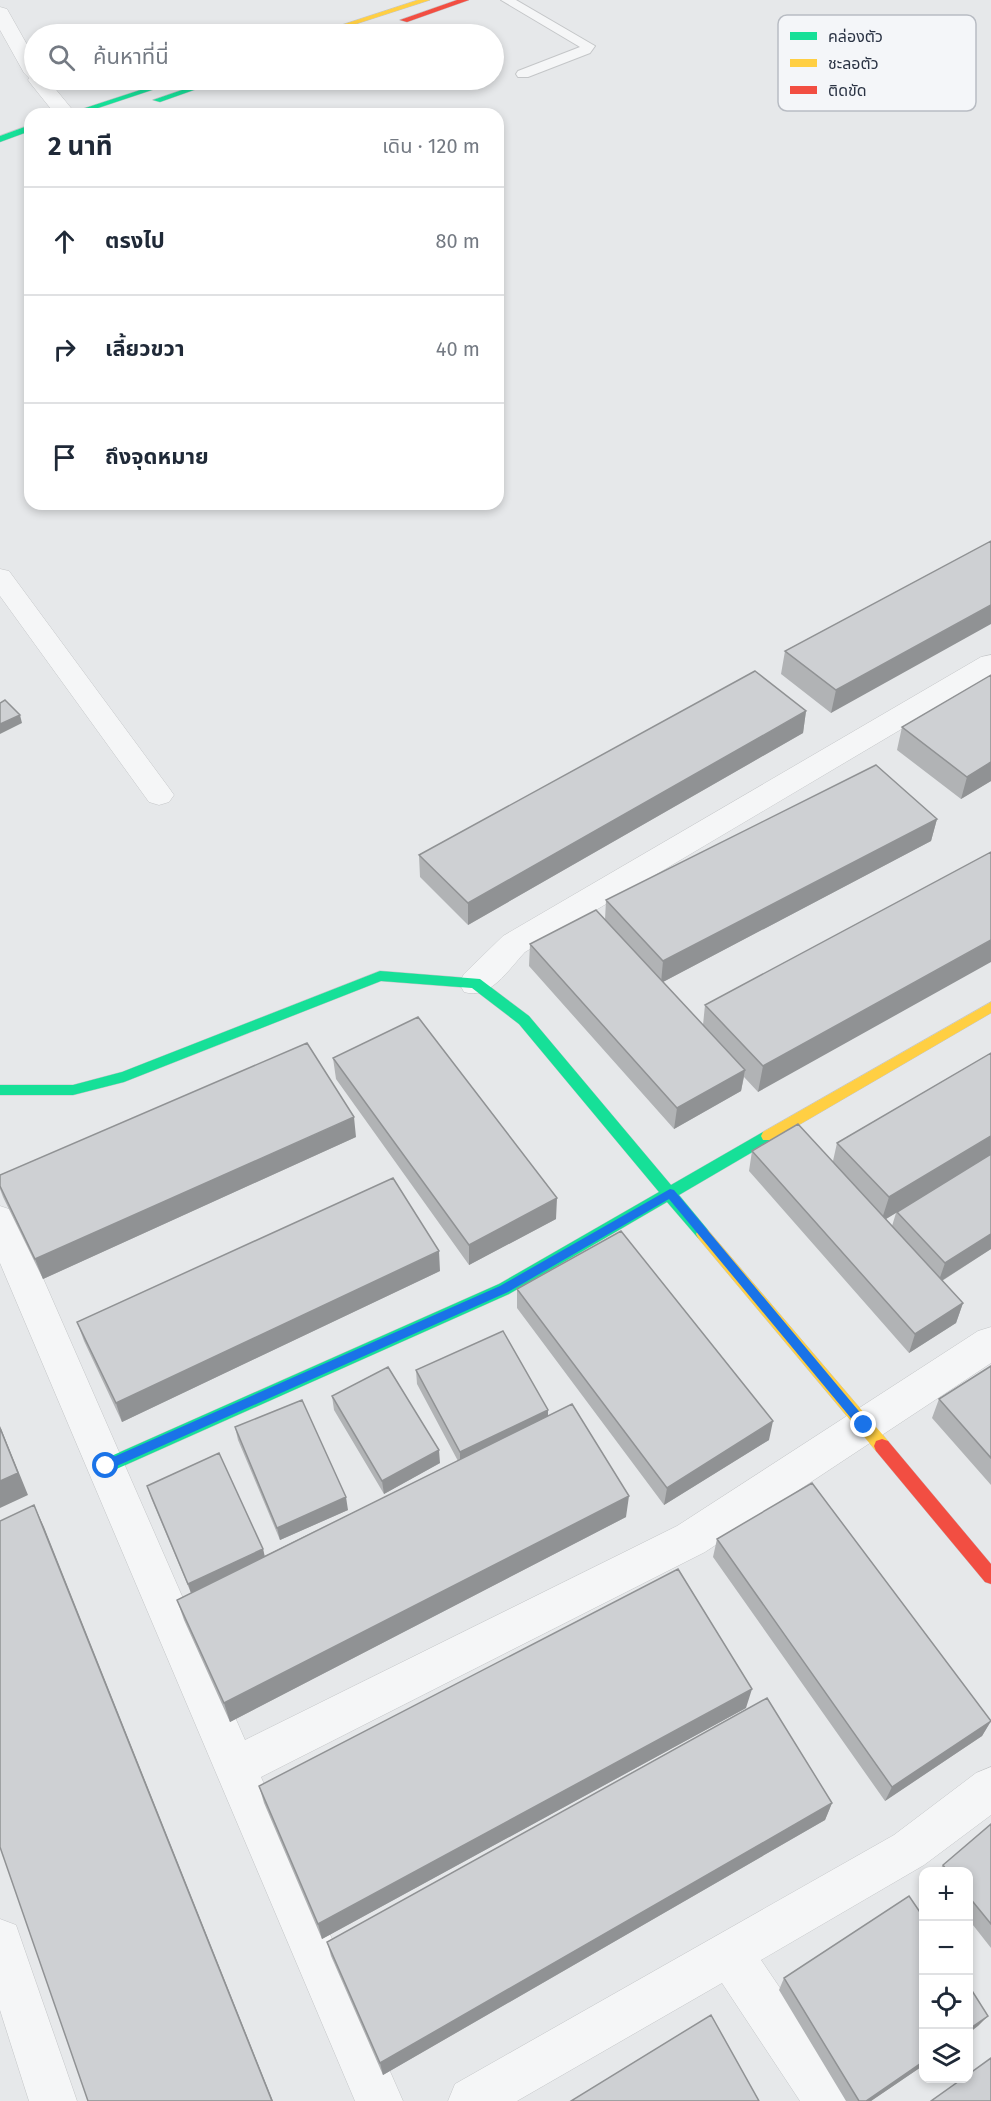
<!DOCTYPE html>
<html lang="th">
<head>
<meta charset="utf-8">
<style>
	body { margin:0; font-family:"Fira Sans","Noto Sans Thai",sans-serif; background:#f6f6f7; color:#1f2937 }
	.controls { position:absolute; right:18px; bottom:18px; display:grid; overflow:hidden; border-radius:12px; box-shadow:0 3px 9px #0003 }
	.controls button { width:54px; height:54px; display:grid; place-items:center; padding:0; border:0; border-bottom:2px solid #e0e1e3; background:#fff; color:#1f2937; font:30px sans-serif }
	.stop { position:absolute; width:18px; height:18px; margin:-14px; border:4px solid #1a73e8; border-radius:50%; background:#fff }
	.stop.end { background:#1a73e8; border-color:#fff; box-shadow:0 2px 6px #0008 }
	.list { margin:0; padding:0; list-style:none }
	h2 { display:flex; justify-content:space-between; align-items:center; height:78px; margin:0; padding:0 24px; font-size:26px }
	h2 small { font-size:20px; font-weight:400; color:#747a83 }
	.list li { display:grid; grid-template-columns:39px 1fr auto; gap:18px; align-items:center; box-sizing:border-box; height:108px; padding:0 24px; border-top:2px solid #e0e1e3 }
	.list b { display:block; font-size:22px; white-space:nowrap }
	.list em { font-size:20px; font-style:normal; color:#747a83 }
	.icon { flex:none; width:33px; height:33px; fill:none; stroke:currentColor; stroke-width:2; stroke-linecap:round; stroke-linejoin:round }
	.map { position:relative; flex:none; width:991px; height:2101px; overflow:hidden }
	.search { position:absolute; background:#fff; box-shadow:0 3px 9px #0003; left:24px; top:24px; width:480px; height:66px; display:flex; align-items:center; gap:15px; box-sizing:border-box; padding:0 21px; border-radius:33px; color:#747a83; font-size:22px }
	.panel { position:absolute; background:#fff; box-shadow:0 3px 9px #0003; left:24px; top:108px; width:480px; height:402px; border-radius:18px }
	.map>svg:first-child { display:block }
</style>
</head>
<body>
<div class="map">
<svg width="991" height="2101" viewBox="0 0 991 2101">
	<rect width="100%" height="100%" fill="#e6e8ea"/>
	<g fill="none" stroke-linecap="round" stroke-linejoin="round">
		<g stroke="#c4c6c8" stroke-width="2">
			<path id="lane" d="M501,0H516L595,46L590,53L528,77H518L516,74L518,71L580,47Z"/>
		</g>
		<g stroke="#c4c6c8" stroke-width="1">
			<path id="street" d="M0,7L7,9L34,57V80H48L76,114H55L31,84L28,80L29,78L24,73L0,30Z
				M0,569L9,571L169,788L174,795L169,802L159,805L149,802L0,596Z
				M991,655V676L525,952C508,970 490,1000 464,992L459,983L464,974L503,936L981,657Z
				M0,1206L12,1210L18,1221L245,1740L677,1526L978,1331L991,1327V1363L705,1552L261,1777L403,2101H355L0,1263Z
				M991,1767V1815L924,1865L761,1960L845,2084L852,2101H800L722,1983L517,2101H448L455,2084L894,1835L976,1773Z
				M0,1919L16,1925L77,2101H29L0,2010Z"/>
		</g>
		<g stroke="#c4c6c8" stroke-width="1">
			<path id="fast" d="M171,80H182L80,114H67Z
				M211,80H222L160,102L153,100Z
				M30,125V131L0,142V136Z
				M380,971L480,979L529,1016L671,1185L763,1132H773L775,1136L773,1140L679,1195L708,1230L710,1234L708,1238L703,1240L698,1238L667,1202L509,1294L112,1471L106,1473L100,1471L98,1466L100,1461L499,1284L659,1192L519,1024L472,988L381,981L124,1082L73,1095H0V1085H73L122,1072Z"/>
		</g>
		<g stroke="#c4c6c8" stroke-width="1">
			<path id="slow" d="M418,0H430L325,34H314Z
				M991,1002V1013L773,1140H763L761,1136L763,1132Z
				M703,1228L708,1230L888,1441L890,1446L888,1451L882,1453L876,1451L698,1238L696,1234L698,1230Z"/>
		</g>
		<g stroke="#c4c6c8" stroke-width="1">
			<path id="jam" d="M457,0H469L407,22L400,20Z
				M882,1439L888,1441L991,1564V1584L985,1582L876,1451L874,1446L876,1441Z"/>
		</g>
		<use href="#lane" fill="#f5f6f7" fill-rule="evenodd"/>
		<use href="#street" fill="#f5f6f7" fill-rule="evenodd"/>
		<use href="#fast" fill="#16e098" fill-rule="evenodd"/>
		<use href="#slow" fill="#ffcf43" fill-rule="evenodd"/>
		<use href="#jam" fill="#f24e42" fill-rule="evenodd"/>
	</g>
	<path fill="#b1b3b5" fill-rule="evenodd" d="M991,541L831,713L781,674L785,651Z
		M991,675V781L961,799L897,750L902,727Z
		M806,711L803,733L468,925L420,877L419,855Z
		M937,819L931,841L663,982L703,1025L705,1005L991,852L758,1092L744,1077L741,1091L674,1129L529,966L530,944L605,920L606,900Z
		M991,1053V1249L942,1281L963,1303L956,1323L909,1353L749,1171L752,1151L833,1161L837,1143ZM896,1213L892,1226L886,1219Z
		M333,1058L556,1219L469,1265L336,1079Z
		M356,1137L43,1279L3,1197L0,1189V1175Z
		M440,1271L122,1422L84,1341L77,1322Z
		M517,1289L769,1440L664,1505L517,1308Z
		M991,1366V1485L932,1418L939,1399Z
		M416,1370L548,1410V1416L626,1517L230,1722L184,1620L177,1600L191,1593L151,1498L147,1486L263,1549L264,1556L458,1461L417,1384Z
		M332,1396L440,1463L384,1494L334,1410Z
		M235,1427L348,1510L280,1540L238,1440Z
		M717,1539L991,1721L982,1736L885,1801L713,1557Z
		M746,1708L322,1939L264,1803L259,1786Z
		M832,1803L825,1820L383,2075L331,1956L327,1942Z
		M991,1824V1948L969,1920V1872H938L943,1865Z
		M924,1918V2065L871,2101H846L779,1990L784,1978Z"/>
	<path fill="#909294" d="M991,605V624L831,713L836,690Z
		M806,711L803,733L468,925V903Z
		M20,715L22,723L0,734V724Z
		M991,762V781L961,799L967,777Z
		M937,819L931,841L661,983L663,961Z
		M991,940V962L758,1092L763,1066Z
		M745,1070L741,1091L674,1129L677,1108Z
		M354,1117L356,1137L43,1279L35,1259Z
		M991,1136V1155L881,1222L889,1197Z
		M557,1198L556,1219L469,1265V1245Z
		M991,1234V1249L938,1283L945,1263Z
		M439,1251L440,1271L122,1422L116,1403Z
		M963,1303L956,1323L909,1353L915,1334Z
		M548,1410V1423L460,1465V1452Z
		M773,1421L769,1440L664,1505L667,1488Z
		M0,1426L28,1495L0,1508Z
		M439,1450L440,1463L384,1494L382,1481Z
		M629,1496L626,1517L230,1722L224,1703Z
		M346,1497L348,1510L280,1540L277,1528Z
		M34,1505L44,1527L273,2101H272Z
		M263,1549L266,1561L192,1596L188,1584Z
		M752,1689L746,1708L322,1939L318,1924Z
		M991,1721L982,1736L885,1801L892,1787Z
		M832,1803L825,1820L383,2075L380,2063Z
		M988,2016L978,2026L969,2033V2029Z
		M924,2061V2065L871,2101H866Z"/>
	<path fill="#ced0d3" stroke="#909294" stroke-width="1.5" d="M991,541V605L836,690L785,651Z
		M755,671L806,711L468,903L419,855Z
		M991,675V762L967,777L902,727Z
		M5,700L20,715L0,724V703Z
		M876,765L937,819L663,961L606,900Z
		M991,852V940L763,1066L705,1005Z
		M596,910L745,1070L677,1108L530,944Z
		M418,1017L557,1198L469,1245L333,1058Z
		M307,1043L354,1117L35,1259L0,1186V1175Z
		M991,1053V1136L889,1197L837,1143Z
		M798,1124L963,1303L915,1334L752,1151Z
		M991,1154V1234L945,1263L897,1212Z
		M393,1178L439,1251L116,1403L77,1322Z
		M621,1231L773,1421L667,1488L517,1289Z
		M503,1331L548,1410L460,1452L416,1370Z
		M991,1366V1458L939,1399Z
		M388,1367L439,1450L382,1481L332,1396Z
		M302,1400L346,1497L277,1528L235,1427Z
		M572,1404L629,1496L224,1703L177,1600Z
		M0,1428L18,1473L0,1481Z
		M219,1453L263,1549L188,1584L147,1486Z
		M812,1483L991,1721L892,1787L717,1539Z
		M34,1505L272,2101H88L0,1847V1521Z
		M678,1569L752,1689L318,1924L259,1786Z
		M767,1698L832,1803L380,2063L327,1942Z
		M991,1824V1924L969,1897V1872H948L943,1865Z
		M909,1896L924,1918V2061L866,2101H859L784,1978Z
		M969,1986L988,2016L969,2029Z
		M711,2015L759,2101H571Z
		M991,2058V2101H931L962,2079H969V2074Z"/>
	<path fill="#1a73e8" d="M670,1189L674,1190L868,1422V1429H860L669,1199L508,1292L110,1469H102V1462L500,1286Z"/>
	<rect x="778" y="15" width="198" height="96" rx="9" fill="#f4f6f9" stroke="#b8bcc3" stroke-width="1.5"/>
	<rect x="790" y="32" width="27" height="8" fill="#16e098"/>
	<rect x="790" y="59" width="27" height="8" fill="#ffcf43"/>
	<rect x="790" y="86" width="27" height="8" fill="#f24e42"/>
	<g font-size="16" fill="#2b3445">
		<text x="828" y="42">คล่องตัว</text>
		<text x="828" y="69">ชะลอตัว</text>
		<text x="828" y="96">ติดขัด</text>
	</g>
</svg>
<div class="controls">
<button>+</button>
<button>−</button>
<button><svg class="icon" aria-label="locate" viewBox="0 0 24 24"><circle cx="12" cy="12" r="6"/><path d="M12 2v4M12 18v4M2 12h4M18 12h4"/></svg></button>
<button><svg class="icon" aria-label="layers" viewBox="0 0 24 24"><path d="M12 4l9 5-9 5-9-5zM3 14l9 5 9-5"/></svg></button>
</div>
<div class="stop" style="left:106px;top:1466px"></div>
<div class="stop end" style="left:864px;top:1425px"></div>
<div class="search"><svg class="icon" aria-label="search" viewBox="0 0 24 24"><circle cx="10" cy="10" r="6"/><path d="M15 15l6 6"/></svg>ค้นหาที่นี่</div>
<section class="panel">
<h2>2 นาที<small>เดิน · 120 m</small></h2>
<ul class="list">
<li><svg class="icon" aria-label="ahead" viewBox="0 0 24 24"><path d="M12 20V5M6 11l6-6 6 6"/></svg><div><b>ตรงไป</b></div><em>80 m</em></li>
<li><svg class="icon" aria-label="right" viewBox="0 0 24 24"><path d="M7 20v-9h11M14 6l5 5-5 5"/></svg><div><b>เลี้ยวขวา</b></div><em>40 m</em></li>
<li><svg class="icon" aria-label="arrive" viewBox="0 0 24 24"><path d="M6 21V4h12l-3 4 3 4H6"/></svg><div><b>ถึงจุดหมาย</b></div></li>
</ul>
</section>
</div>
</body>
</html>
